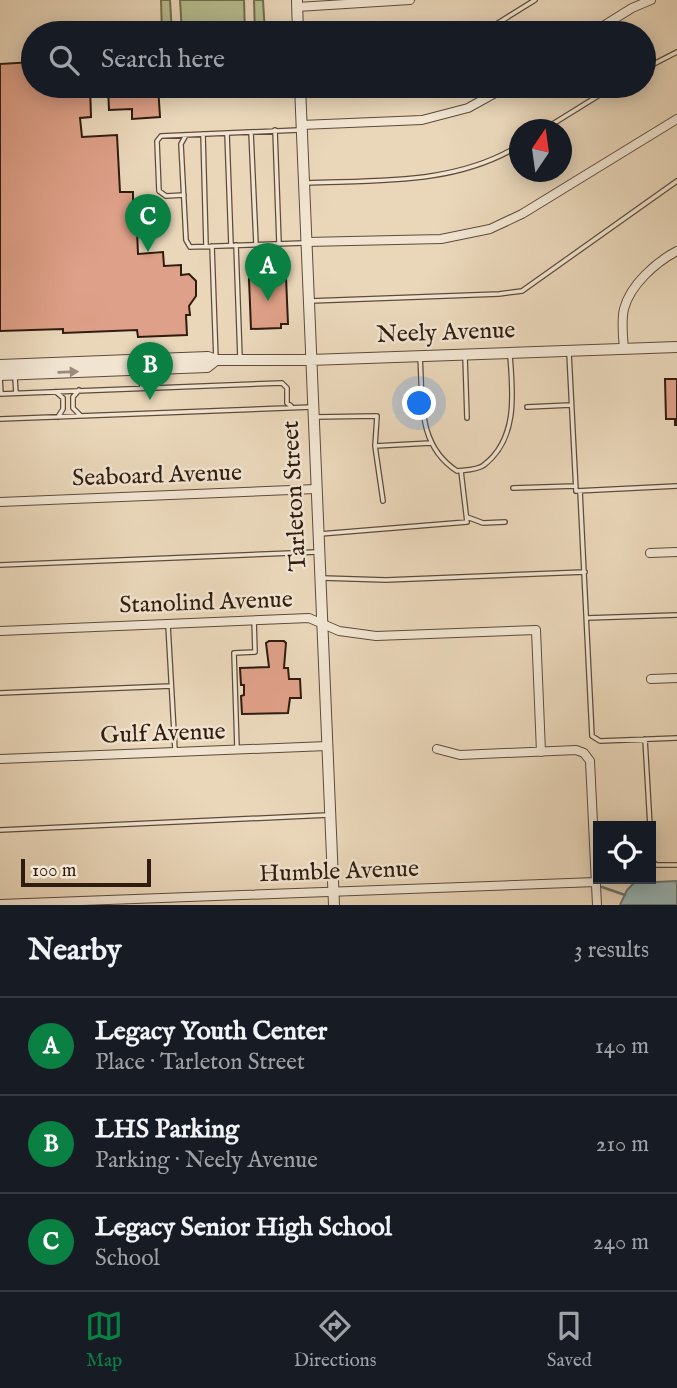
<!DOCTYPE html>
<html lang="en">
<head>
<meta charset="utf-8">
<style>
	body { margin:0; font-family:"IM FELL English",serif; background:#242831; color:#f1f3f6 }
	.controls { position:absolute; right:21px; bottom:21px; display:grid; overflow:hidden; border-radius:0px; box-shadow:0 4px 18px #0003 }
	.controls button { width:63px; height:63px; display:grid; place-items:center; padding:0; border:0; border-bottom:2px solid #363941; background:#171b24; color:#f1f3f6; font:35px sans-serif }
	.compass { position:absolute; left:509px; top:119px; width:63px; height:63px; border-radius:50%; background:#171b24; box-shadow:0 4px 18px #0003; rotate:13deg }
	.scale { position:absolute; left:21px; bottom:18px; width:130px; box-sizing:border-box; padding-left:7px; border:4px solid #301c0f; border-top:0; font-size:19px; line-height:24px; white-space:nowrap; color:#301c0f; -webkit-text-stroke:5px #f1e5d2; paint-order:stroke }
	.you { position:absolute; left:420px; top:404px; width:24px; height:24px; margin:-18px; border:5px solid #fff; border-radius:50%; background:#1a73e8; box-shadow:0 0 0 10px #1a73e833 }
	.badge { display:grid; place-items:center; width:46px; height:46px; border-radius:50%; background:#0b8043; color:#fff; font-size:23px; font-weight:700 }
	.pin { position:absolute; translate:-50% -58px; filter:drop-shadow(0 2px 4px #0008) }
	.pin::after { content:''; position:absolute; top:37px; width:24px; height:21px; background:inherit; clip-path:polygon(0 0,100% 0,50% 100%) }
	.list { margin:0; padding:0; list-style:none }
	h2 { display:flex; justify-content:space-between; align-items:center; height:91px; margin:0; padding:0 28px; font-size:30px }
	h2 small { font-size:23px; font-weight:400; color:#9ea1a6 }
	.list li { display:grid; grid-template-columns:46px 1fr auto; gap:21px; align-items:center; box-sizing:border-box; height:98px; padding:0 28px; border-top:2px solid #363941 }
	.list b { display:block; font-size:26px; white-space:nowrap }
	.list p { margin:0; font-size:23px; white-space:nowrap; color:#9ea1a6 }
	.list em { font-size:23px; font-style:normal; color:#9ea1a6 }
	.icon { flex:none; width:38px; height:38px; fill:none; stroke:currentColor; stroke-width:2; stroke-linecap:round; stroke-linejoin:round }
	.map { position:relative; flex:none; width:677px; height:905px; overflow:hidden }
	.search { position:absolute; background:#171b24; box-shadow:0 4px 18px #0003; left:21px; right:21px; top:21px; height:77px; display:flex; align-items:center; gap:18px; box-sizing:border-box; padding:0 24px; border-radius:38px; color:#9ea1a6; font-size:26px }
	.sheet { height:385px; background:#171b24 }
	nav { display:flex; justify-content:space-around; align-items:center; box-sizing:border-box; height:98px; border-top:2px solid #363941; background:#171b24; font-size:19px; color:#9ea1a6 }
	nav a { display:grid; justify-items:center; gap:4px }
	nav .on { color:#0b8043 }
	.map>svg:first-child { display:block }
</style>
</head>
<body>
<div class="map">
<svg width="677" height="905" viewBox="0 0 677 905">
	<rect width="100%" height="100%" fill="#ead7ba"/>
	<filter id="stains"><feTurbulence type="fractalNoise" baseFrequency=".00286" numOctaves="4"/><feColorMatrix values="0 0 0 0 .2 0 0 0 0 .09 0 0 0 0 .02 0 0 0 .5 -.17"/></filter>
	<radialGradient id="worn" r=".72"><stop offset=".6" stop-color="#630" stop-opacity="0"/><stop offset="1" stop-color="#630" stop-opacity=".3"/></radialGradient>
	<path fill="#b6be90" stroke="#736d50" stroke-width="2" d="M161,0H170L172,33H162Z
		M180,0H244L245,33H182Z
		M254,0H263L265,33H255Z"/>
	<path fill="#9ab8b8" stroke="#707a74" stroke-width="2" d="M677,881V905H620L627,890L634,883Z"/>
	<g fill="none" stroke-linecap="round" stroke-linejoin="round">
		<path stroke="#707a74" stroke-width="2.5" d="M602,887L625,895"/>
	</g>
	<path fill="#dea088" stroke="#301c0f" stroke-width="2" d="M136,27V33H105L104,28Z
		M33,62V86H90L91,117L80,118L82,137L117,135L120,192H133V201L160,200L162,227L137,229L138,254L163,252L164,266L181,265V275L189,274L196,281V296L189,306L190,315H186L187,335L138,337L137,330L63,333V329L0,331V64Z
		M158,86L160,117L132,119V109L109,110L108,88Z
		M279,260V270L254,271L253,261Z
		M286,277L288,324H281V328L251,329L249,279Z
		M665,379H677V425H675V419H666Z
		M269,641H284L286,643L284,668H288L289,679H300L301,698H290L288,713L242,714L241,696L244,695V685H241L240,668L269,667L266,643Z"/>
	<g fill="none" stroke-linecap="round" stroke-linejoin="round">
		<g stroke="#5e4b3a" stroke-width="6">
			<path id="service" d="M482,33L535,0
				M644,69L677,52
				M275,130L279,243
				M543,130L614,86
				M251,132L256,244
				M227,133L231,245
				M203,134L206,246
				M186,135L181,144L186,240L190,247L304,243
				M306,183C378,180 456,185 520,145
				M184,195L166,196L159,191L157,141L161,136L299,130
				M236,245L240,358
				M212,246L216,360
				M310,301L499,294L522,291L677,181
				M569,353L576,491L677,486
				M465,356L467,418
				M420,357C423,401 417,445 457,471C465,470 478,470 484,465C518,439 513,393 510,356
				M141,372L142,388
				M155,372V387
				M0,377L1,394
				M15,378L16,393
				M79,390L73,397V408L80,415
				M56,392L63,398V409L58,417
				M0,394L282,383L287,388V403L291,406
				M527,407L571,405
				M315,417L377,416L375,446L431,443
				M0,419L312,407
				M375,446L383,501
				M513,488L575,486
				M580,491L592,736L600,741L677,738
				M467,517L483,523L505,522
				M320,534L467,522L461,471
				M0,565L317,552
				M322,578L386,580L585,572
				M587,618L677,615
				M168,625L175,750
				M0,693L171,686
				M645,739L650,826
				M237,748L234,653L255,652L254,620
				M0,830L328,815
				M651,839L652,860L656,865H677"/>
		</g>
		<g stroke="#5e4b3a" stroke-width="10">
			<path id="minor" d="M297,7L410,0
				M592,33L632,8L651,0
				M301,125L422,120L468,108L508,86
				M306,242L441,239L490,229L522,214L677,119
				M624,349C623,336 621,322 624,309C630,285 656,262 677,251
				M0,502L316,489
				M650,553L677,552
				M0,631L309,618L339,631L376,636L536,630L541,752
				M651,679L677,678
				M437,749L460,755L576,750L584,753L590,761L597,905
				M0,759L327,746
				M0,904L596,882"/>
		</g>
		<g stroke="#5e4b3a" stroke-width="12">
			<path id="tertiary" d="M297,0L298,33
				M300,86L334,905
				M0,365L208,357L216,360H310L677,347
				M0,375L207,367L216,360"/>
		</g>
		<use href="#service" stroke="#f1e5d2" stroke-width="3.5"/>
		<use href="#minor" stroke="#f1e5d2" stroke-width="8"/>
		<use href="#tertiary" stroke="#f1e5d2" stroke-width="10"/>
	</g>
	<defs><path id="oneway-solid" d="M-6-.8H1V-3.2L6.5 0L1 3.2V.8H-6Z" transform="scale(1.75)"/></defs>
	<use fill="#9a8b7a" href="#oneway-solid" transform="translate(68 372) rotate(-2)"/>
	<g text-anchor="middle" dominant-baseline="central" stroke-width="5" stroke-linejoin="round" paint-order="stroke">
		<g font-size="24" fill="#301c0f" stroke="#f1e5d2">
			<text transform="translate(446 333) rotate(-2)">Neely Avenue</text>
			<text transform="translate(157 476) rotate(-2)">Seaboard Avenue</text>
			<text transform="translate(295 496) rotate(-93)">Tarleton Street</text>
			<text transform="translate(206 603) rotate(-2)">Stanolind Avenue</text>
			<text transform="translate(163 734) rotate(-2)">Gulf Avenue</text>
			<text transform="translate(339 872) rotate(-2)">Humble Avenue</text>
		</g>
	</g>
	<rect width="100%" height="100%" filter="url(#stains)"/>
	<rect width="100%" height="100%" fill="url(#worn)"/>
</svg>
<div class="controls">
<button><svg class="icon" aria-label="locate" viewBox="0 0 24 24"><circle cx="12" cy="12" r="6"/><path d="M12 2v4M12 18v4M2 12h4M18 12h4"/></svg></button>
</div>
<svg class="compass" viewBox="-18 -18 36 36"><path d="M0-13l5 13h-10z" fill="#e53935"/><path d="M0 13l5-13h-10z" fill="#9ea1a6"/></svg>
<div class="scale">100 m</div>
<div class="you"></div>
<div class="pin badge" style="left:268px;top:301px">A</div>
<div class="pin badge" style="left:150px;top:400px">B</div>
<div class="pin badge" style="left:148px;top:252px">C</div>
<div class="search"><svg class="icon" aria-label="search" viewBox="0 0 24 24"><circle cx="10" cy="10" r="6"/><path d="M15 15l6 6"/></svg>Search here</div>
</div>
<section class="sheet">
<h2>Nearby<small>3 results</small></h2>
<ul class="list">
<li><span class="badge">A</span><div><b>Legacy Youth Center</b><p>Place · Tarleton Street</p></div><em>140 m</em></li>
<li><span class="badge">B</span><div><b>LHS Parking</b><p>Parking · Neely Avenue</p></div><em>210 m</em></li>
<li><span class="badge">C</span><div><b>Legacy Senior High School</b><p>School</p></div><em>240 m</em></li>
</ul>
</section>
<nav>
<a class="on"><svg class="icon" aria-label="map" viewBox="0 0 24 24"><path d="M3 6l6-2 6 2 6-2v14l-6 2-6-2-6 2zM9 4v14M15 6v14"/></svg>Map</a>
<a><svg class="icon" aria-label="directions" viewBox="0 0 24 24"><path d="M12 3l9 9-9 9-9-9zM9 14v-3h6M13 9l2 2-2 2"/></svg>Directions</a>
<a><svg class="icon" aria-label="saved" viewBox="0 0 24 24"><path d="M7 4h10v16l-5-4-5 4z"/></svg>Saved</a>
</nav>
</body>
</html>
